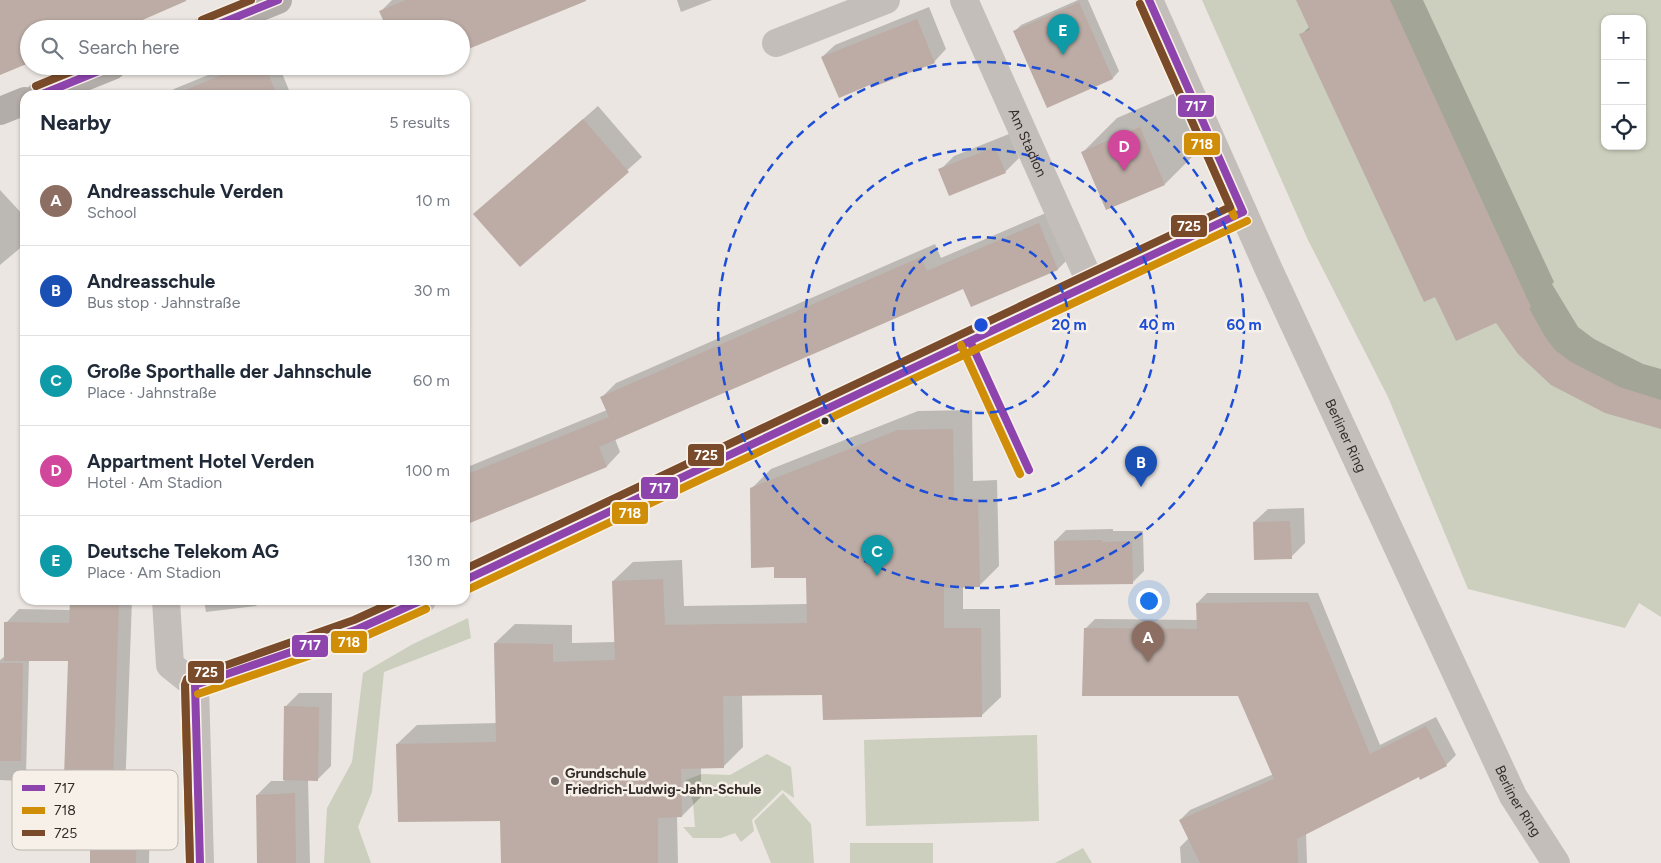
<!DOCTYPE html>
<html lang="en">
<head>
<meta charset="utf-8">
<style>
	body { margin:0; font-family:Figtree,sans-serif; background:#f2f2f3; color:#1f2937 }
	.controls { position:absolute; right:15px; top:15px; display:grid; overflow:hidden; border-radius:10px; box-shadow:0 1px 4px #0004 }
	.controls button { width:45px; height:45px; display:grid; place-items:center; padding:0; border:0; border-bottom:1px solid #e0e1e3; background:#fff; color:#1f2937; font:25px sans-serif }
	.you { position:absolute; left:1148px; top:600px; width:18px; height:18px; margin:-12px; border:4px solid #fff; border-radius:50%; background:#1a73e8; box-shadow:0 0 0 8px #1a73e833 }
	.badge { display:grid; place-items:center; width:32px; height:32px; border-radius:50%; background:#746d69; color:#fff; font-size:16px; font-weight:700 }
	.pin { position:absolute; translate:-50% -41px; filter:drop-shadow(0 1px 2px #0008) }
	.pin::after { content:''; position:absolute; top:26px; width:18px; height:15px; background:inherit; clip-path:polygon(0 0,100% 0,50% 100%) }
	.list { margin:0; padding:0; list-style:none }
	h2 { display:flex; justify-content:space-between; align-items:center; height:65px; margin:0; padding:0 20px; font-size:21px }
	h2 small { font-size:16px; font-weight:400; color:#747a83 }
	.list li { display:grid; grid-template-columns:32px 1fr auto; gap:15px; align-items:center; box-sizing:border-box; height:90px; padding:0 20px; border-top:1px solid #e0e1e3 }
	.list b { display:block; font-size:19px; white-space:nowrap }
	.list p { margin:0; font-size:16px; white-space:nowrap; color:#747a83 }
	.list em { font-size:16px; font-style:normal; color:#747a83 }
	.icon { flex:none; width:28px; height:28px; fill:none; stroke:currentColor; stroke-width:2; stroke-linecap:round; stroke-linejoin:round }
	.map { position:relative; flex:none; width:1661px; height:863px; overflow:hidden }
	.search { position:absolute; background:#fff; box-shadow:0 1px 4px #0004; left:20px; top:20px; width:450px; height:55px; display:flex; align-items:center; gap:12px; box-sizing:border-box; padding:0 18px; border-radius:28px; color:#747a83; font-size:19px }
	.panel { position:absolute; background:#fff; box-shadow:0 1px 4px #0004; left:20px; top:90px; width:450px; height:515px; border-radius:15px }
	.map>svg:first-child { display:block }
</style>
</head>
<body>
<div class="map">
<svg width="1661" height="863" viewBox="0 0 1661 863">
	<rect width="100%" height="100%" fill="#ebe6e1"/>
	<path fill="#cccfbd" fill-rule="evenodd" d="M1202,0H1661V617L1639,603L1625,628L1468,589L1388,397L1308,240ZM1605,19H1642V146H1605Z
		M468,618L471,638L384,672L372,792L358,827L371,863H324L327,808L352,762L363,673L413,644Z
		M1037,735L1039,821L866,826L864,740Z
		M767,754L791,767L794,798L782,790L752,820L754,831L741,842L735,833L721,838H693L683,827H695L693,802L686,780L702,774L730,775Z
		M783,793L811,824L814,863H771L754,821Z
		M850,843H933V863H850Z
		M1083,848L1092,863H1055Z"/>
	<path fill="#0003" d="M392,0H586L461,51V29L381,11Z
		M677,0H712L681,12Z
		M1078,0H1088L1119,71L1113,78L1048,106L1015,31L1021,25Z
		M1297,0H1423L1554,282L1552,284L1578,327L1594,339L1643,364L1661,369V427L1552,384L1526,361L1496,321L1436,295L1301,35L1310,26Z
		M929,7L946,49L934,62L872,83L822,57L835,45Z
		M230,66H279L291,95H168L174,89Z
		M1175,93L1199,150L1165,184L1083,152L1117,118Z
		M598,106L642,157L520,266L475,214Z
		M1009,134L1019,158L1005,172L940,170L954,156Z
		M0,190L25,217V244L0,265Z
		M1053,210L1072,255L1058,269L972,305L964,287L615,439L620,452L607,466L465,523V468L607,410L602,397L616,383L935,244L941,258Z
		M972,410L973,481L997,480L999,566L979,586H963V609H1000L1001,697L981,716L824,694L742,695L743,747L724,766L701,767V797L682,816H677L678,863H502V819L397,744L417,725L497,723L495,643L515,624L572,625V643L616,642L613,581L633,562L682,560L684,606L808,604L807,576L775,566L751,489L771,469L918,411Z
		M1304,508L1305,543L1291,557L1254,522L1268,509Z
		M1113,529V531H1143L1144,571L1133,582L1055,541L1066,530Z
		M1207,593H1318L1380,745L1436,717L1456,755L1446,765L1419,775L1306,833L1307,863H1181L1180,847L1189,838L1180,820L1190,810L1274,774L1238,695L1085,629L1095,619L1198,620L1197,603Z
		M71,600H132L125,793L111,806L69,659H29L26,774L20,781L0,780V660L5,656L6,623L19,609L71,610Z
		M204,600H261L256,606L206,612Z
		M299,693H332L331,766L317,780L308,779L310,863H259L257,795L271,781H284L285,707Z
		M106,814H150L149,863H91L92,828Z"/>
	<path fill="#bcaca5" d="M0,0H186V1L122,29H29V63L0,75Z
		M406,0H586V1L461,52V29H387L379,11Z
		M1296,0H1390L1531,307L1529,308L1544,335L1555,350L1571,362L1620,387L1661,400V429L1605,413L1551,385L1518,354L1496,323L1456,341L1435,297L1424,302L1299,34L1310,30Z
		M1079,2L1113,79L1047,108L1013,31Z
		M917,19L935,63L873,87L872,84L839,98L821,57Z
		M242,66H265L277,95H174Z
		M403,66H427L406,75Z
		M583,119L629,172L520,267L473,214Z
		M1140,127L1165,185L1106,210L1081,152Z
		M995,147L1006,173L949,196L938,169Z
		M1039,223L1058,270L971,307L963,289L599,447L607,467L465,525V475L609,417L600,397L921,257L927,271Z
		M953,429L954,500L978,499L980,587L944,588V628H981L982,717L823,720L822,695L723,696L724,768L681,769L682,817L658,818V863H501L500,821L398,822L396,744L496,742L494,643L553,644V662L615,660L612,581L663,579L665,625L807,623L806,578H774V567L751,568L750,488L898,430Z
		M1290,521L1292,559L1254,560L1253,522Z
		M1102,540V542L1132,541L1133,584L1055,585L1054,541Z
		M70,600H119L112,808L63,806L68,661H4V622L69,623Z
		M1308,602L1370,754L1426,726L1447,766L1420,780L1419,777L1297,839L1298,863H1200L1179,820L1274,779L1238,696H1082L1084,628L1197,629L1196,603Z
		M0,663H23L21,761H0Z
		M284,706L319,707L318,781L283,780Z
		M295,793L296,863H257L256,795Z
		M90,827L137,828L136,863H90Z"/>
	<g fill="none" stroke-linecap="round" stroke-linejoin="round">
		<g stroke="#c4beba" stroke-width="28">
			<path id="s1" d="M964,0L1091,284"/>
			<path id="s2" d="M1149,0L1269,270L1513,796L1556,863"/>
			<path d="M776,43L886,0"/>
			<path d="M465,580L1243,212"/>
			<path d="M166,600L170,665L195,685L200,863"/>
			<path d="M195,685L358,629L422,600"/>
		</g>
		<path stroke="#b3ada9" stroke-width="28" d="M206,29L278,0
			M40,95L112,66
			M0,111L25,101"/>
		<g stroke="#f7f0e9" stroke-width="11">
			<path id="bus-1" d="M1149,0L1243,212
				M207,29L278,0
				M40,95L111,66
				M970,341L1029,470
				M465,580L1243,212
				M195,685L358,629L422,600
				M195,685L200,863"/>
		</g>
		<g stroke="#f7f0e9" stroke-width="11">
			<path id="bus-2" d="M1140,4L1234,216
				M961,345L1020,474
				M469,589L1247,221
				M185,685L190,863
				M198,694L361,638L426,609"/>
		</g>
		<g stroke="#f7f0e9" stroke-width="11">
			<path id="bus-3" d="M202,20L251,0
				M36,86L85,66
				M465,569L1230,207L1140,4
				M190,863L185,685L187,679L354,620L398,600"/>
		</g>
		<use href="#bus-1" stroke="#8e44ad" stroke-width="8"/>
		<use href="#bus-2" stroke="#d08e08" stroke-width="8"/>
		<use href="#bus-3" stroke="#7a4b2a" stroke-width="8"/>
	</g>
	<g fill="none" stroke="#1d4ed8" stroke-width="2.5" stroke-dasharray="9 6">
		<circle cx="981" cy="325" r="88"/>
		<circle cx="981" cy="325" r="176"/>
		<circle cx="981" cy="325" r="263"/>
	</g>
	<circle fill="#342c29" stroke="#f7f0e9" stroke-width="2" cx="825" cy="421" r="4.5"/>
	<circle fill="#746d69" stroke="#f7f0e9" stroke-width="2" cx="555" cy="781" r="5"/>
	<g text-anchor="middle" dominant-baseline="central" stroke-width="5" stroke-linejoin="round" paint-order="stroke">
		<g font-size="14" fill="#342c29" stroke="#f7f0e9">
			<text stroke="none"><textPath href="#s1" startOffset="156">Am Stadion</textPath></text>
			<text stroke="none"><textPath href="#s2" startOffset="478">Berliner Ring</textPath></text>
			<text stroke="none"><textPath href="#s2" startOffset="882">Berliner Ring</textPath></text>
		</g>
		<g font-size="14" font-weight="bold" fill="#342c29" stroke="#f7f0e9" text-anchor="start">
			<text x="565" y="773">Grundschule<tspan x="565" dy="16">Friedrich-Ludwig-Jahn-Schule</tspan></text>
		</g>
	</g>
	<rect x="12" y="770" width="166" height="80" rx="8" fill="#f7f0e9" stroke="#bcb5af" stroke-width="1"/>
	<rect x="22" y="785" width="23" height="6" fill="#8e44ad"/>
	<rect x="22" y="807" width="23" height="7" fill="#d08e08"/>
	<rect x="22" y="830" width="23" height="6" fill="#7a4b2a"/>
	<g font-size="14" fill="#342c29">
		<text x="54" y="793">717</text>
		<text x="54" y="815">718</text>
		<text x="54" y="838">725</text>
	</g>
	<circle cx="981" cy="325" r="8" fill="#1d4ed8" stroke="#f7f0e9" stroke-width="2.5"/>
	<g font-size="15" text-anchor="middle" font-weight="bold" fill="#1d4ed8" stroke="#f7f0e9" stroke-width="5" stroke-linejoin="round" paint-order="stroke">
		<text x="1069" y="330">20 m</text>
		<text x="1157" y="330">40 m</text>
		<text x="1244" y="330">60 m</text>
	</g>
	<g stroke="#f7f0e9" stroke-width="2">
		<rect x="1177" y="94" width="38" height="24" rx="5" fill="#8e44ad"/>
		<rect x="1183" y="132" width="38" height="24" rx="5" fill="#d08e08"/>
		<rect x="1170" y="214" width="38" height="24" rx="5" fill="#7a4b2a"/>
		<rect x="687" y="443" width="38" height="24" rx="5" fill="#7a4b2a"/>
		<rect x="640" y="476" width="39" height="24" rx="5" fill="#8e44ad"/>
		<rect x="611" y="501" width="38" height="24" rx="5" fill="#d08e08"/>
		<rect x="330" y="630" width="38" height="24" rx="5" fill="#d08e08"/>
		<rect x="291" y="634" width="38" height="24" rx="5" fill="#8e44ad"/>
		<rect x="187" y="660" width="38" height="24" rx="5" fill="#7a4b2a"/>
	</g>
	<g font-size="14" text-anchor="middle" font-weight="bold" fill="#fff">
		<text x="1196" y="111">717</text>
		<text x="1202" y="149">718</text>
		<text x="1189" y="231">725</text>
		<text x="706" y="460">725</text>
		<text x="660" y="493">717</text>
		<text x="630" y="518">718</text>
		<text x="349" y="647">718</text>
		<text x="310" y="650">717</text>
		<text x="206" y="677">725</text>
	</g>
</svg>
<div class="controls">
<button>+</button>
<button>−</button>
<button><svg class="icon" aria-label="locate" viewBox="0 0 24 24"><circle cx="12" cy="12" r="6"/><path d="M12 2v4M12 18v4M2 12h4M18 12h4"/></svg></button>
</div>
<div class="you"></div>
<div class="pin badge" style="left:1148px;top:662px;background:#8d6e63">A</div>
<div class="pin badge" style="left:1141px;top:487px;background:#1a4fb4">B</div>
<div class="pin badge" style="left:877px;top:576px;background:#0f9aa8">C</div>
<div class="pin badge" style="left:1124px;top:171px;background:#d1479c">D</div>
<div class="pin badge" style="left:1063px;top:55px;background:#0f9aa8">E</div>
<div class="search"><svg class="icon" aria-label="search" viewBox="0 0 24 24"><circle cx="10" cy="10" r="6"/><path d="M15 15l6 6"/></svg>Search here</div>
<section class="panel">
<h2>Nearby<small>5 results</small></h2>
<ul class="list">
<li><span class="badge" style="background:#8d6e63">A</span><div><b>Andreasschule Verden</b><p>School</p></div><em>10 m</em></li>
<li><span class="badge" style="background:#1a4fb4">B</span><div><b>Andreasschule</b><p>Bus stop · Jahnstraße</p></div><em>30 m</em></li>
<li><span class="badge" style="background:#0f9aa8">C</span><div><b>Große Sporthalle der Jahnschule</b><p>Place · Jahnstraße</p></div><em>60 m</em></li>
<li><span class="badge" style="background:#d1479c">D</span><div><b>Appartment Hotel Verden</b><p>Hotel · Am Stadion</p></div><em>100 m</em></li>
<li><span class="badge" style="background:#0f9aa8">E</span><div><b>Deutsche Telekom AG</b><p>Place · Am Stadion</p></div><em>130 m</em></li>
</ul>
</section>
</div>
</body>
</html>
